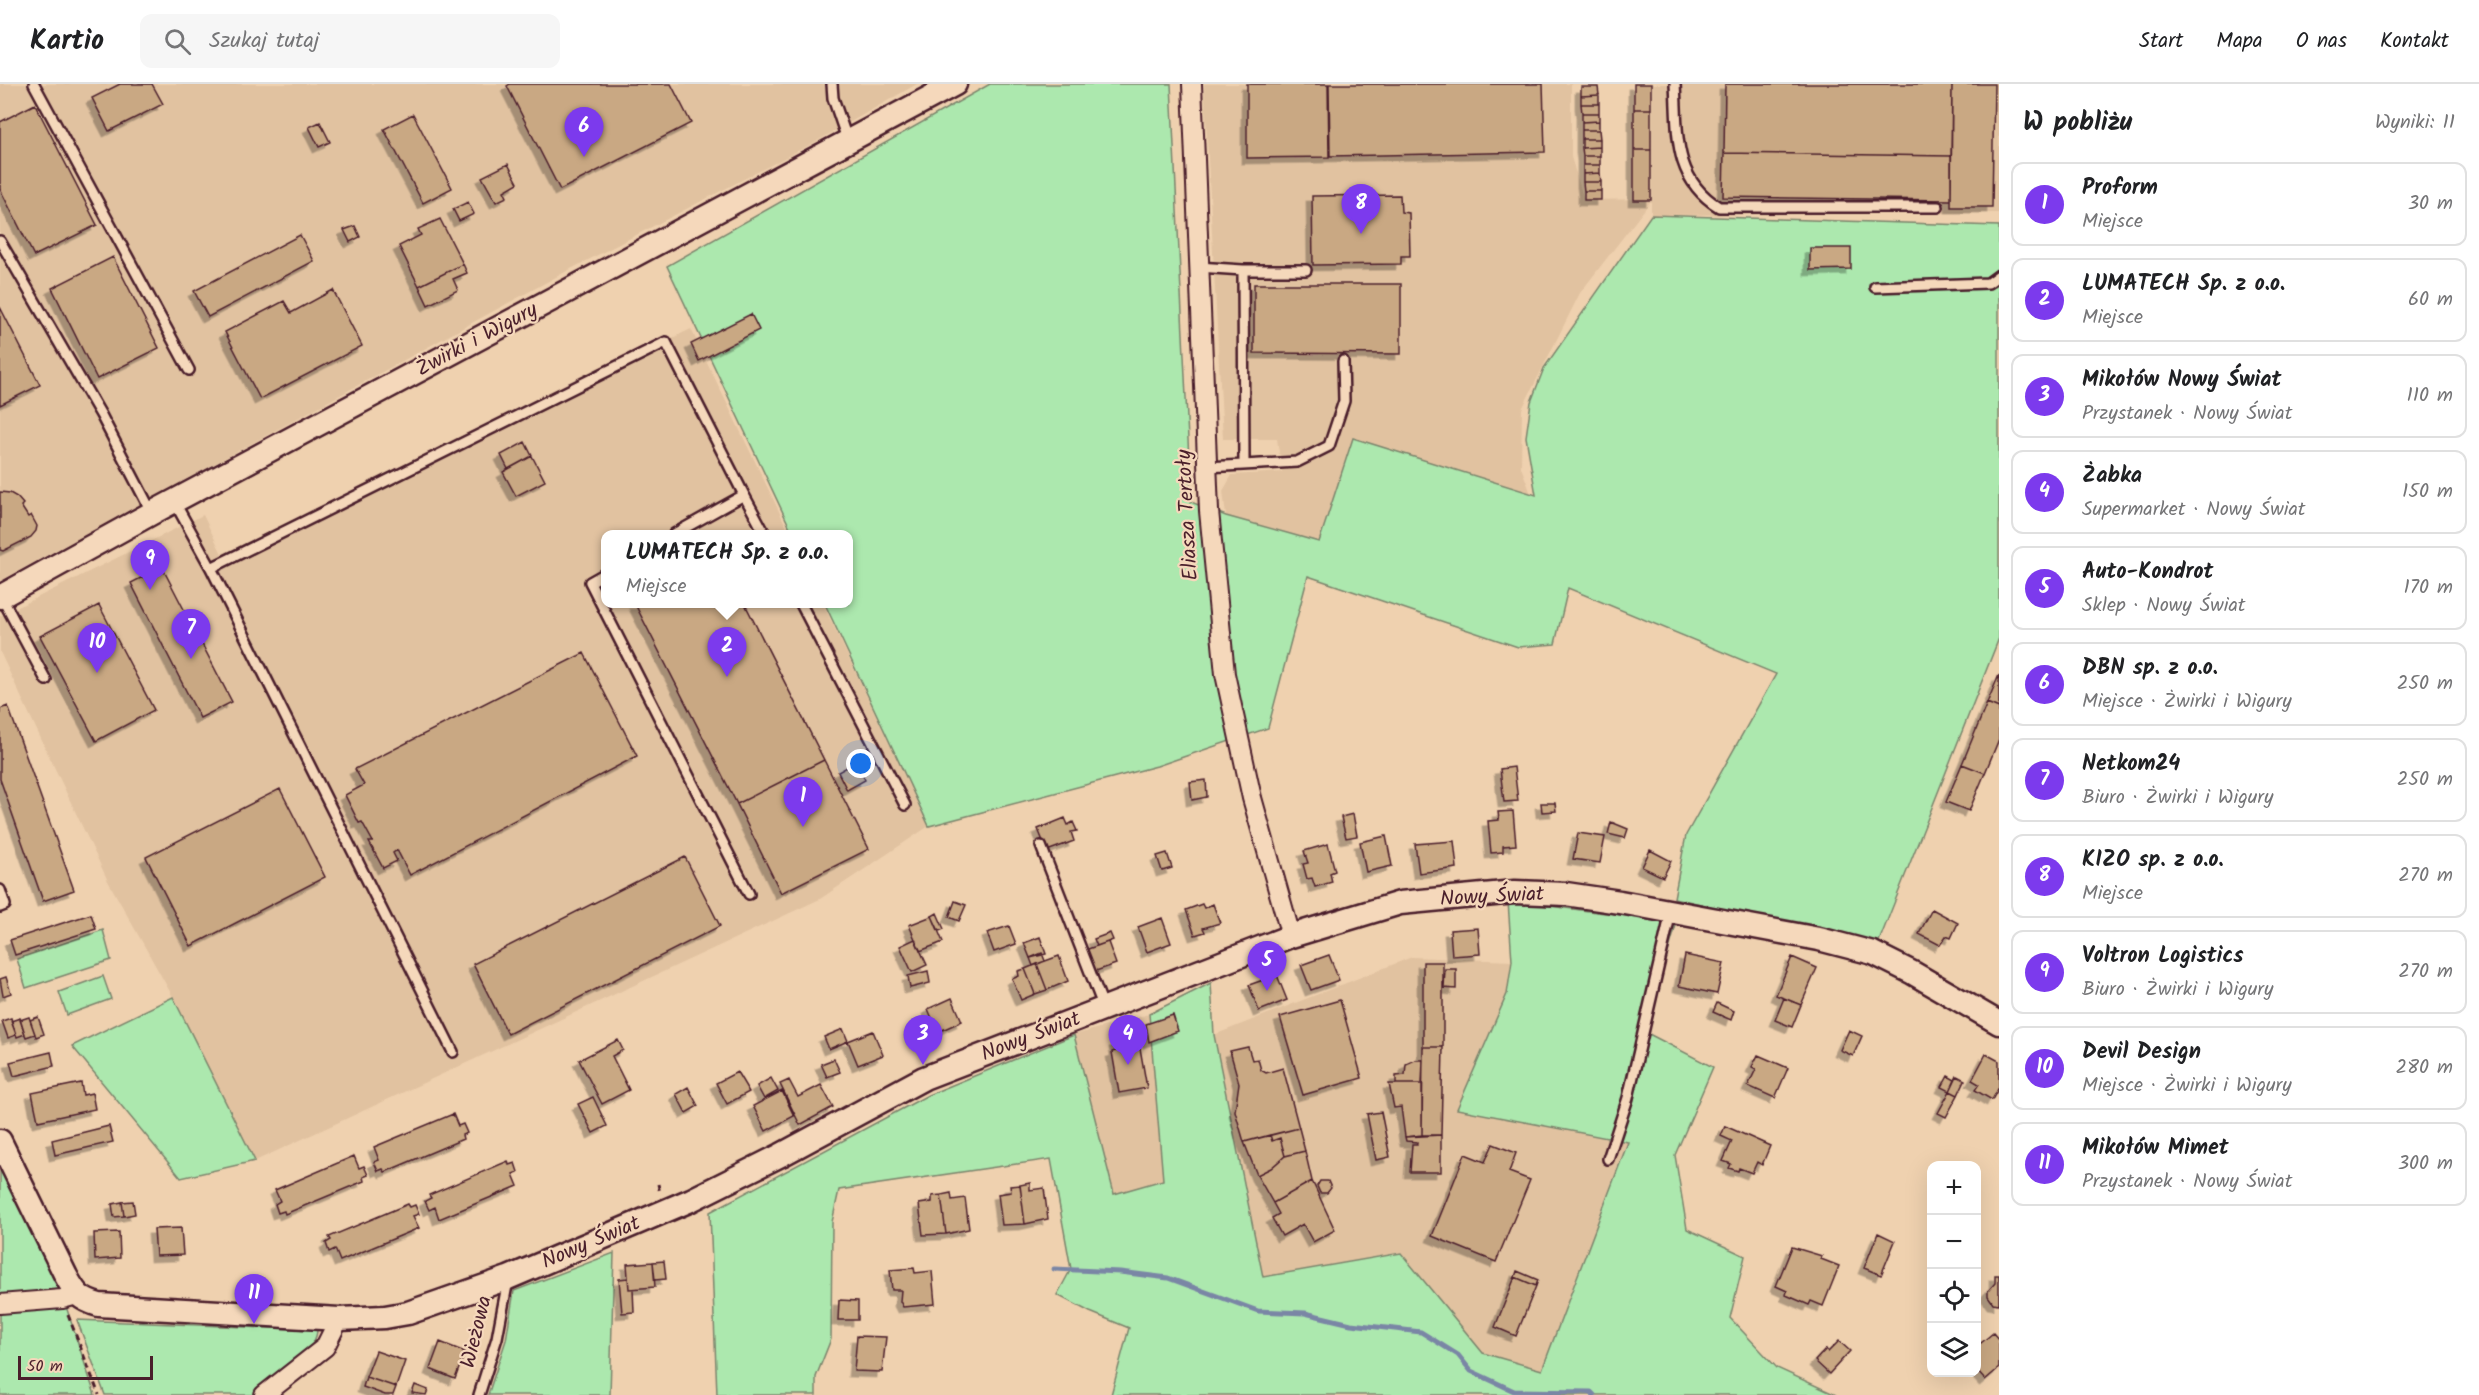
<!DOCTYPE html>
<html lang="pl">
<head>
<meta charset="utf-8">
<style>
	body { margin:0; font-family:Kalam,sans-serif; background:#f6f6f6; color:#202124 }
	.controls { position:absolute; right:18px; bottom:18px; display:grid; overflow:hidden; border-radius:12px; box-shadow:0 6px 24px #0002 }
	.controls button { width:54px; height:54px; display:grid; place-items:center; padding:0; border:0; border-bottom:2px solid #e0e0e0; background:#fff; color:#202124; font:30px sans-serif }
	.scale { position:absolute; left:18px; bottom:15px; width:135px; box-sizing:border-box; padding-left:6px; border:3px solid #4a1f2b; border-top:0; font-size:16px; line-height:21px; white-space:nowrap; color:#4a1f2b; -webkit-text-stroke:4px #f5d8bb; paint-order:stroke }
	.you { position:absolute; left:861px; top:680px; width:21px; height:21px; margin:-15px; border:4px solid #fff; border-radius:50%; background:#1a73e8; box-shadow:0 0 0 9px #1a73e833 }
	.badge { display:grid; place-items:center; width:39px; height:39px; border-radius:50%; background:#7c3aed; color:#fff; font-size:20px; font-weight:700 }
	.pin { position:absolute; translate:-50% -50px; filter:drop-shadow(0 2px 3px #0008) }
	.pin::after { content:''; position:absolute; top:32px; width:21px; height:18px; background:inherit; clip-path:polygon(0 0,100% 0,50% 100%) }
	.popup { position:absolute; left:601px; top:446px; width:252px; height:78px; box-sizing:border-box; display:grid; place-content:center; border-radius:12px; background:#fff; filter:drop-shadow(0 2px 4px #0005); font-size:20px; white-space:nowrap; color:#757577 }
	.popup b { font-size:22px; color:#202124 }
	.popup::after { content:''; position:absolute; left:50%; top:100%; margin-left:-12px; border:12px solid transparent; border-top-color:#fff }
	.list { margin:0; padding:0; list-style:none }
	h2 { display:flex; justify-content:space-between; align-items:center; height:78px; margin:0; padding:0 24px; font-size:26px }
	h2 small { font-size:20px; font-weight:400; color:#757577 }
	.list li { display:grid; grid-template-columns:39px 1fr auto; gap:18px; align-items:center; box-sizing:border-box; height:84px; margin:0 12px 12px; padding:0 12px; border:2px solid #e0e0e0; border-radius:12px }
	.list b { display:block; font-size:22px; white-space:nowrap }
	.list p { margin:0; font-size:20px; white-space:nowrap; color:#757577 }
	.list em { font-size:20px; font-style:normal; color:#757577 }
	.icon { flex:none; width:33px; height:33px; fill:none; stroke:currentColor; stroke-width:2; stroke-linecap:round; stroke-linejoin:round }
	.map { position:relative; flex:none; width:1999px; height:1311px; overflow:hidden }
	header { display:flex; align-items:center; gap:36px; box-sizing:border-box; height:84px; padding:0 30px; background:#fff; border-bottom:2px solid #e0e0e0 }
	header strong { font-size:28px }
	nav { display:flex; gap:33px; margin-inline-start:auto; font-size:21px }
	.search { width:420px; height:54px; background:#f6f6f6; display:flex; align-items:center; gap:15px; box-sizing:border-box; padding:0 21px; border-radius:12px; color:#757577; font-size:22px }
	main { display:flex }
	aside { flex:1; background:#fff }
	.map>svg:first-child { display:block }
</style>
</head>
<body>
<header>
<strong>Kartio</strong>
<div class="search"><svg class="icon" aria-label="search" viewBox="0 0 24 24"><circle cx="10" cy="10" r="6"/><path d="M15 15l6 6"/></svg>Szukaj tutaj</div>
<nav><a>Start</a><a>Mapa</a><a>O nas</a><a>Kontakt</a></nav>
</header>
<main>
<div class="map">
<svg width="1999" height="1311" viewBox="0 0 1999 1311">
	<defs>
		<filter id="shadow"><feDropShadow dx="-5.5" dy="5.5" stdDeviation="0" flood-color="#0004"/></filter>
	</defs>
	<rect width="100%" height="100%" fill="#efd1af"/>
	<filter id="ink" filterUnits="userSpaceOnUse"><feTurbulence type="fractalNoise" baseFrequency=".0167" numOctaves="2"/><feDisplacementMap in="SourceGraphic" scale="12" xChannelSelector="R" yChannelSelector="G"/><feConvolveMatrix kernelMatrix="1 2 1 2 8 2 1 2 1" color-interpolation-filters="sRGB"/></filter>
	<g filter="url(#ink)">
		<path fill="#e1c2a0" d="M0,0H917L817,57L567,187L0,497Z
			M1204,0H1571V73L1584,116L1651,115L1652,0H1999V129L1651,131V117L1580,209L1522,325L1521,383L1531,410L1353,354L1319,458L1226,432L1223,407L1232,391L1282,388L1277,355H1223Z
			M691,245L790,450H606V520H823L929,742L820,815L255,1077L173,913L108,797L0,568V532L203,431L222,470Z
			M1412,873L1512,877L1507,910L1457,1025L1628,1057L1542,1286L1483,1269L1401,1169L1263,1193L1214,951Z
			M1149,930L1163,1096L1114,1111L1074,951Z"/>
		<path fill="#ace8ae" stroke="#7b846c" stroke-width="1.5" d="M990,0H1171L1191,418L1226,432L1319,458L1353,354L1536,411L1526,353L1531,318L1544,284L1651,131L1999,142V554L1878,860L1674,814L1686,751L1776,590L1568,504L1555,560L1518,563L1308,492L1268,644L1157,682L929,742L825,520H849V450H793L667,182Z
			M1508,817L1677,838L1645,948L1713,983L1675,1071L1687,1145L1745,1172L1730,1234L1777,1284L1836,1311H1111L1129,1244L1090,1228L1057,1211L1071,1185L1051,1075L839,1106L832,1138L831,1255L816,1293V1311H717L710,1128L928,1011L1074,951L1114,1110L1163,1096L1149,930L1211,899L1214,951L1263,1193L1401,1169L1483,1269L1542,1286L1628,1058L1457,1025L1507,910L1512,877Z
			M103,846L111,876L26,904L17,875Z
			M103,892L111,915L67,931L59,908Z
			M173,913L255,1077L181,1094L72,962Z
			M0,1080L61,1207L95,1311H0Z
			M614,1169L610,1311H488L506,1256L514,1207Z
			M77,1236L317,1246C317,1268 274,1297 257,1311H105Z"/>
		<g fill="none" stroke-linecap="round" stroke-linejoin="round">
			<path stroke="#7a86a5" stroke-width="5" d="M1054,1185L1120,1188L1168,1194L1258,1227L1305,1229L1351,1240L1421,1248L1458,1271L1471,1287L1514,1307L1591,1308L1594,1311"/>
		</g>
		<path fill="#c9a883" stroke="#4a1f2b" stroke-width="1.5" filter="url(#shadow)" d="M120,0H152L163,20L109,47L92,14Z
			M510,0H671L691,39L560,106L507,2Z
			M1247,0H1328L1329,73L1247,74Z
			M1329,0H1543L1545,68L1330,72Z
			M1634,0H1651V25H1634Z
			M1725,0H1952L1951,72L1724,69Z
			M1952,0H1994L1992,123H1951Z
			M1581,3H1598L1599,11L1581,12Z
			M1599,11V20H1581V12Z
			M35,20L97,141L34,172L0,105V38Z
			M1581,20H1599V29H1582Z
			M1634,25H1651V66H1634Z
			M1582,29H1599V37L1582,38Z
			M413,30L452,104L423,119L384,45Z
			M1599,37V46H1582V38Z
			M320,38L330,58L319,63L309,43Z
			M1582,46H1599L1600,55H1582Z
			M1582,55H1600V63L1582,64Z
			M1600,63V72H1583L1582,64Z
			M1634,66H1651V116H1634Z
			M1724,69L1951,72V116L1723,113Z
			M1583,72H1600V81H1583Z
			M508,80L518,99L504,107L507,113L496,118L482,93Z
			M1583,81H1600V89L1583,90Z
			M1600,89L1601,98H1583V90Z
			M1583,98H1601V107H1584Z
			M1584,107H1601V116H1584Z
			M1400,111L1401,128L1409,129L1410,172H1401V180L1313,181L1312,112Z
			M468,118L474,130L459,137L453,125Z
			M440,135L463,180L419,202L399,162L421,151L418,145Z
			M355,142L360,153L350,158L344,146Z
			M300,151L314,177L208,233L194,207Z
			M1810,164H1851V185L1810,186Z
			M113,173L159,264L97,295L52,204Z
			M463,180L467,189L453,195L458,206L428,221L419,202Z
			M1254,200H1401V270L1254,269Z
			M333,206L362,262L260,315L225,248L284,217L291,229Z
			M0,223L40,301L0,321Z
			M751,230L759,246L699,277L691,260Z
			M525,358L532,372L508,385L501,371Z
			M532,372L545,397L516,412L503,388Z
			M0,408L10,409L17,413L23,420L21,422L28,433L31,431L37,442L36,447L31,453L3,467L0,466Z
			M162,483L232,618L200,634L131,499Z
			M635,520H745L824,676L737,720Z
			M99,521L154,626L96,657L40,552Z
			M584,569L637,672L410,791L397,766L393,769L397,777L383,784L369,758H373L362,738L359,739L345,711L364,701L355,685Z
			M1999,591V624L1987,619Z
			M1987,619L1999,624V655L1985,689L1962,680Z
			M8,622L74,806L43,817L0,695V625Z
			M824,676L869,765L781,809L737,720Z
			M856,678L865,696L847,706L838,688Z
			M1962,680L1985,689L1969,727L1946,718Z
			M1514,683L1518,717L1504,718L1500,685Z
			M1206,696L1207,713L1192,716L1190,698Z
			M280,705L325,793L191,862L146,773Z
			M1541,719H1555L1556,727L1542,728Z
			M1513,727L1516,761L1503,762V768L1491,769L1488,737L1499,736L1498,728Z
			M1353,730L1357,752L1346,754L1341,733Z
			M1065,734L1068,741L1073,738L1077,747L1071,748L1074,757L1047,767L1038,745Z
			M1611,738L1628,745L1625,754L1608,750Z
			M1578,749L1605,753L1600,779L1573,775Z
			M1386,752L1392,782L1366,788L1360,758Z
			M1454,757L1457,784L1419,789L1415,760Z
			M1328,760L1335,787L1330,789L1332,798L1315,803L1312,794L1307,795L1303,780L1308,779L1304,767Z
			M1650,766L1671,777L1663,793L1642,783Z
			M1167,769L1172,784L1162,787L1157,772Z
			M685,773L720,842L508,950L473,880Z
			M955,817L966,821L959,837L949,833Z
			M1202,820L1204,824L1213,820L1220,839L1203,844L1205,848L1195,851L1186,826Z
			M1932,825L1958,839L1951,854L1946,852L1940,861L1919,850Z
			M937,829L944,845L939,847L932,832Z
			M91,830L96,845L15,871L10,856Z
			M932,832L943,858L920,867L909,841Z
			M1162,834L1171,859L1147,868L1138,843Z
			M1009,842L1016,860L994,868L987,849Z
			M1478,844L1480,870L1452,872L1450,846Z
			M1110,849L1113,856L1097,862L1094,855Z
			M1040,853L1046,870L1030,874L1024,859Z
			M915,855L927,881L912,888L900,862Z
			M1108,858L1116,880L1093,888L1085,866Z
			M1042,869L1045,877L1033,882L1030,874Z
			M1329,871L1339,896L1311,906L1301,881Z
			M1685,871L1724,879L1717,910L1679,902Z
			M1059,872L1068,897L1047,906L1037,880Z
			M1792,873L1817,884L1801,921L1776,911Z
			M1423,878H1443V963H1423Z
			M1037,880L1047,906L1035,910L1025,885Z
			M1025,885L1035,910L1021,916L1012,895L1019,892L1018,887Z
			M1445,885H1456V905L1444,904Z
			M928,887L930,899L910,904L908,892Z
			M1277,891L1287,916L1259,927L1249,901Z
			M6,893L11,909L3,912L0,895Z
			M952,914L962,937L938,948L928,925Z
			M1784,914L1801,921L1792,943L1775,936Z
			M1340,916L1362,994L1303,1011L1280,933Z
			M1717,919L1734,927L1731,936L1713,928Z
			M1173,931L1178,947L1149,958L1146,940Z
			M29,933L35,950L26,953L20,936Z
			M38,933L44,950L36,953L30,936Z
			M11,934L16,951L8,954L2,937Z
			M20,934L25,950L17,953L11,937Z
			M843,945L848,957L829,965L824,953Z
			M1849,946L1862,952L1853,972L1840,966Z
			M873,947L883,971L858,981L848,957Z
			M1134,955L1135,964H1140L1147,1004L1119,1009L1112,968L1116,967L1115,958Z
			M618,956L623,966L612,972L629,1006L602,1020L579,976Z
			M1248,963L1252,976L1258,975L1261,986L1266,989L1283,984L1299,1044L1244,1058L1235,1027L1239,999L1230,967Z
			M1423,963H1443L1441,1051H1422Z
			M51,968L54,982L14,992L10,978Z
			M1986,970L1999,977V1003L1992,1016L1975,1006L1979,1000L1972,996Z
			M1758,971L1788,984L1775,1014L1748,1002L1756,985L1752,983Z
			M834,975L840,988L827,993L821,980Z
			M1415,976H1423L1422,1000H1396V992L1405,991L1406,980Z
			M737,988L749,1008L727,1020L716,999Z
			M1948,992L1955,996L1950,1007L1942,1003Z
			M1957,992L1965,996L1958,1011L1950,1007Z
			M771,994L778,1007L764,1015L757,1002Z
			M789,996L798,1013L821,1001L833,1023L800,1041L780,1000Z
			M81,999L83,1011L92,1009L95,1025L38,1037L32,1009Z
			M1389,1000H1422V1051L1405,1053L1401,1023L1394,1024Z
			M688,1003L698,1022L686,1029L676,1010Z
			M782,1007L794,1032L766,1047L753,1022Z
			M1950,1007L1958,1011L1946,1033L1938,1029Z
			M593,1013L607,1042L593,1049L578,1020Z
			M1381,1028L1390,1073L1376,1076L1367,1030Z
			M453,1030L458,1042L463,1040L467,1049L462,1051L463,1055L385,1088L383,1085L378,1087L374,1078L379,1076L374,1063Z
			M109,1042L113,1058L55,1071L52,1056Z
			M1725,1042L1770,1062L1762,1081L1757,1078L1752,1089L1739,1084L1738,1087L1729,1084L1731,1080L1723,1077L1732,1057L1721,1052Z
			M1299,1044L1305,1067L1285,1072L1280,1054L1272,1057L1270,1051Z
			M1270,1051L1272,1057L1280,1054L1285,1072L1271,1084L1257,1091L1244,1058Z
			M1441,1051V1088H1410L1412,1060H1417V1058L1406,1057L1405,1053Z
			M1493,1060L1516,1069L1509,1088L1530,1096L1496,1178L1432,1152L1465,1070L1485,1078Z
			M1305,1067L1312,1097L1273,1119L1257,1091L1271,1084L1285,1072Z
			M354,1072L359,1084L364,1082L368,1091L363,1093L364,1097L285,1130L284,1127L278,1129L275,1120L280,1117L275,1106Z
			M508,1077L509,1081L515,1079L518,1088L513,1090L518,1102L439,1135L435,1123L429,1126L425,1117L431,1114L429,1111Z
			M1312,1097L1335,1146L1313,1158L1303,1140L1282,1152L1272,1134L1279,1130L1273,1119Z
			M1320,1097H1328L1331,1104L1327,1109H1320L1317,1102Z
			M1030,1099V1106L1044,1104L1048,1135L1025,1140L1020,1101Z
			M1020,1101L1025,1140L1002,1141L998,1110L1011,1108L1010,1102Z
			M951,1109L952,1116L965,1114L969,1145L946,1150L941,1111Z
			M941,1111L946,1150L923,1151L919,1120L932,1118V1112Z
			M133,1117L135,1130L124,1132L122,1118Z
			M122,1118L124,1132L114,1133L112,1120Z
			M408,1120L410,1123L415,1121L419,1130L413,1132L419,1144L340,1177L335,1165L329,1168L326,1159L331,1156L329,1153Z
			M181,1144L183,1171L156,1172L154,1145Z
			M119,1148L120,1174L95,1176L94,1149Z
			M1878,1149L1895,1157L1881,1191L1864,1184Z
			M1792,1163L1822,1172L1821,1175L1839,1182L1823,1222L1811,1217L1809,1221L1786,1211L1787,1207L1776,1202Z
			M664,1177L666,1195L655,1196L653,1178Z
			M653,1178L655,1203L629,1205L627,1180Z
			M914,1184L915,1189L932,1187L935,1220L903,1223L900,1217L901,1206H892L890,1186Z
			M1517,1187L1538,1196L1536,1202L1515,1193Z
			M1995,1191H1999V1220L1993,1219L1988,1212V1207L1995,1199Z
			M1515,1193L1536,1202L1516,1252L1495,1243Z
			M628,1194L629,1205H633L634,1228L622,1229L619,1195Z
			M839,1216L858,1217V1236H838Z
			M1993,1249L1999,1256V1284L1985,1296L1976,1286V1257L1981,1259Z
			M857,1252L886,1253L882,1288L854,1287Z
			M1839,1257L1850,1267L1829,1290L1815,1277L1826,1265L1828,1268Z
			M440,1258L465,1268L455,1295L430,1285Z
			M376,1267L405,1277L396,1303L366,1293Z
			M366,1293L396,1303L393,1311H385L363,1303Z
			M415,1301L428,1306L426,1311L412,1309Z"/>
		<g fill="none" stroke-linecap="round" stroke-linejoin="round">
			<g stroke="#4a1f2b" stroke-width="14">
				<path id="service" d="M34,0L189,286
					M832,0L833,14L848,58
					M1675,0C1678,48 1672,94 1719,123H1938
					M0,157L101,331L152,429
					M1198,183L1243,186H1306
					M1243,186L1244,381
					M1875,203L1988,199L1999,191
					M1207,383L1297,378L1329,362L1344,317L1343,277
					M744,411L765,450
					M174,417L211,484L453,968
					M211,484L666,258L744,411L674,450
					M606,489L590,498L749,810
					M1,512L46,596
					M801,520L905,721
					M1041,762L1104,924
					M0,806L5,821L0,823
					M1608,1075L1628,1014L1671,828
					M479,1311L497,1254L508,1196"/>
			</g>
			<g stroke="#4a1f2b" stroke-width="22">
				<path id="minor" d="M1192,0L1209,427L1225,590L1252,714L1291,852
					M0,1220L62,1215L77,1211
					M264,1311L325,1263L339,1235"/>
			</g>
			<g stroke="#4a1f2b" stroke-width="27">
				<path id="tertiary" d="M0,513L152,429L955,0
					M0,1057L66,1192C75,1209 80,1216 99,1221L339,1235L385,1233L408,1229L508,1194L691,1116L781,1071L924,994L1291,852L1400,819L1515,808L1566,810L1620,818L1819,855L1873,869L1913,889L1999,939"/>
			</g>
			<path stroke="#4a1f2b" stroke-width="3" stroke-dasharray="6 4.5" stroke-linecap="butt" d="M658,1100L660,1109
				M68,1231L99,1311"/>
			<use href="#service" stroke="#f5d8bb" stroke-width="9"/>
			<use href="#minor" stroke="#f5d8bb" stroke-width="18"/>
			<use href="#tertiary" stroke="#f5d8bb" stroke-width="22"/>
		</g>
	</g>
	<g text-anchor="middle" dominant-baseline="central" stroke-width="4.5" stroke-linejoin="round" paint-order="stroke">
		<g font-size="21" fill="#4a1f2b" stroke="#f5d8bb">
			<text transform="translate(477 256) rotate(-28)">Żwirki i Wigury</text>
			<text transform="translate(1188 431) rotate(-93)">Eliasza Tertoły</text>
			<text transform="translate(1492 813) rotate(-3)">Nowy Świat</text>
			<text transform="translate(1031 953) rotate(-21)">Nowy Świat</text>
			<text transform="translate(591 1159) rotate(-23)">Nowy Świat</text>
			<text transform="translate(477 1248) rotate(-76)">Wieżowa</text>
		</g>
	</g>
</svg>
<div class="controls">
<button>+</button>
<button>−</button>
<button><svg class="icon" aria-label="locate" viewBox="0 0 24 24"><circle cx="12" cy="12" r="6"/><path d="M12 2v4M12 18v4M2 12h4M18 12h4"/></svg></button>
<button><svg class="icon" aria-label="layers" viewBox="0 0 24 24"><path d="M12 4l9 5-9 5-9-5zM3 14l9 5 9-5"/></svg></button>
</div>
<div class="scale">50 m</div>
<div class="you"></div>
<div class="pin badge" style="left:803px;top:743px">1</div>
<div class="pin badge" style="left:727px;top:593px">2</div>
<div class="popup"><b>LUMATECH Sp. z o.o.</b>Miejsce</div>
<div class="pin badge" style="left:923px;top:981px">3</div>
<div class="pin badge" style="left:1128px;top:981px">4</div>
<div class="pin badge" style="left:1267px;top:907px">5</div>
<div class="pin badge" style="left:584px;top:73px">6</div>
<div class="pin badge" style="left:191px;top:575px">7</div>
<div class="pin badge" style="left:1361px;top:150px">8</div>
<div class="pin badge" style="left:150px;top:506px">9</div>
<div class="pin badge" style="left:97px;top:589px">10</div>
<div class="pin badge" style="left:254px;top:1240px">11</div>
</div>
<aside>
<h2>W pobliżu<small>Wyniki: 11</small></h2>
<ul class="list">
<li><span class="badge">1</span><div><b>Proform</b><p>Miejsce</p></div><em>30 m</em></li>
<li><span class="badge">2</span><div><b>LUMATECH Sp. z o.o.</b><p>Miejsce</p></div><em>60 m</em></li>
<li><span class="badge">3</span><div><b>Mikołów Nowy Świat</b><p>Przystanek · Nowy Świat</p></div><em>110 m</em></li>
<li><span class="badge">4</span><div><b>Żabka</b><p>Supermarket · Nowy Świat</p></div><em>150 m</em></li>
<li><span class="badge">5</span><div><b>Auto-Kondrot</b><p>Sklep · Nowy Świat</p></div><em>170 m</em></li>
<li><span class="badge">6</span><div><b>DBN sp. z o.o.</b><p>Miejsce · Żwirki i Wigury</p></div><em>250 m</em></li>
<li><span class="badge">7</span><div><b>Netkom24</b><p>Biuro · Żwirki i Wigury</p></div><em>250 m</em></li>
<li><span class="badge">8</span><div><b>KIZO sp. z o.o.</b><p>Miejsce</p></div><em>270 m</em></li>
<li><span class="badge">9</span><div><b>Voltron Logistics</b><p>Biuro · Żwirki i Wigury</p></div><em>270 m</em></li>
<li><span class="badge">10</span><div><b>Devil Design</b><p>Miejsce · Żwirki i Wigury</p></div><em>280 m</em></li>
<li><span class="badge">11</span><div><b>Mikołów Mimet</b><p>Przystanek · Nowy Świat</p></div><em>300 m</em></li>
</ul>
</aside>
</main>
</body>
</html>
